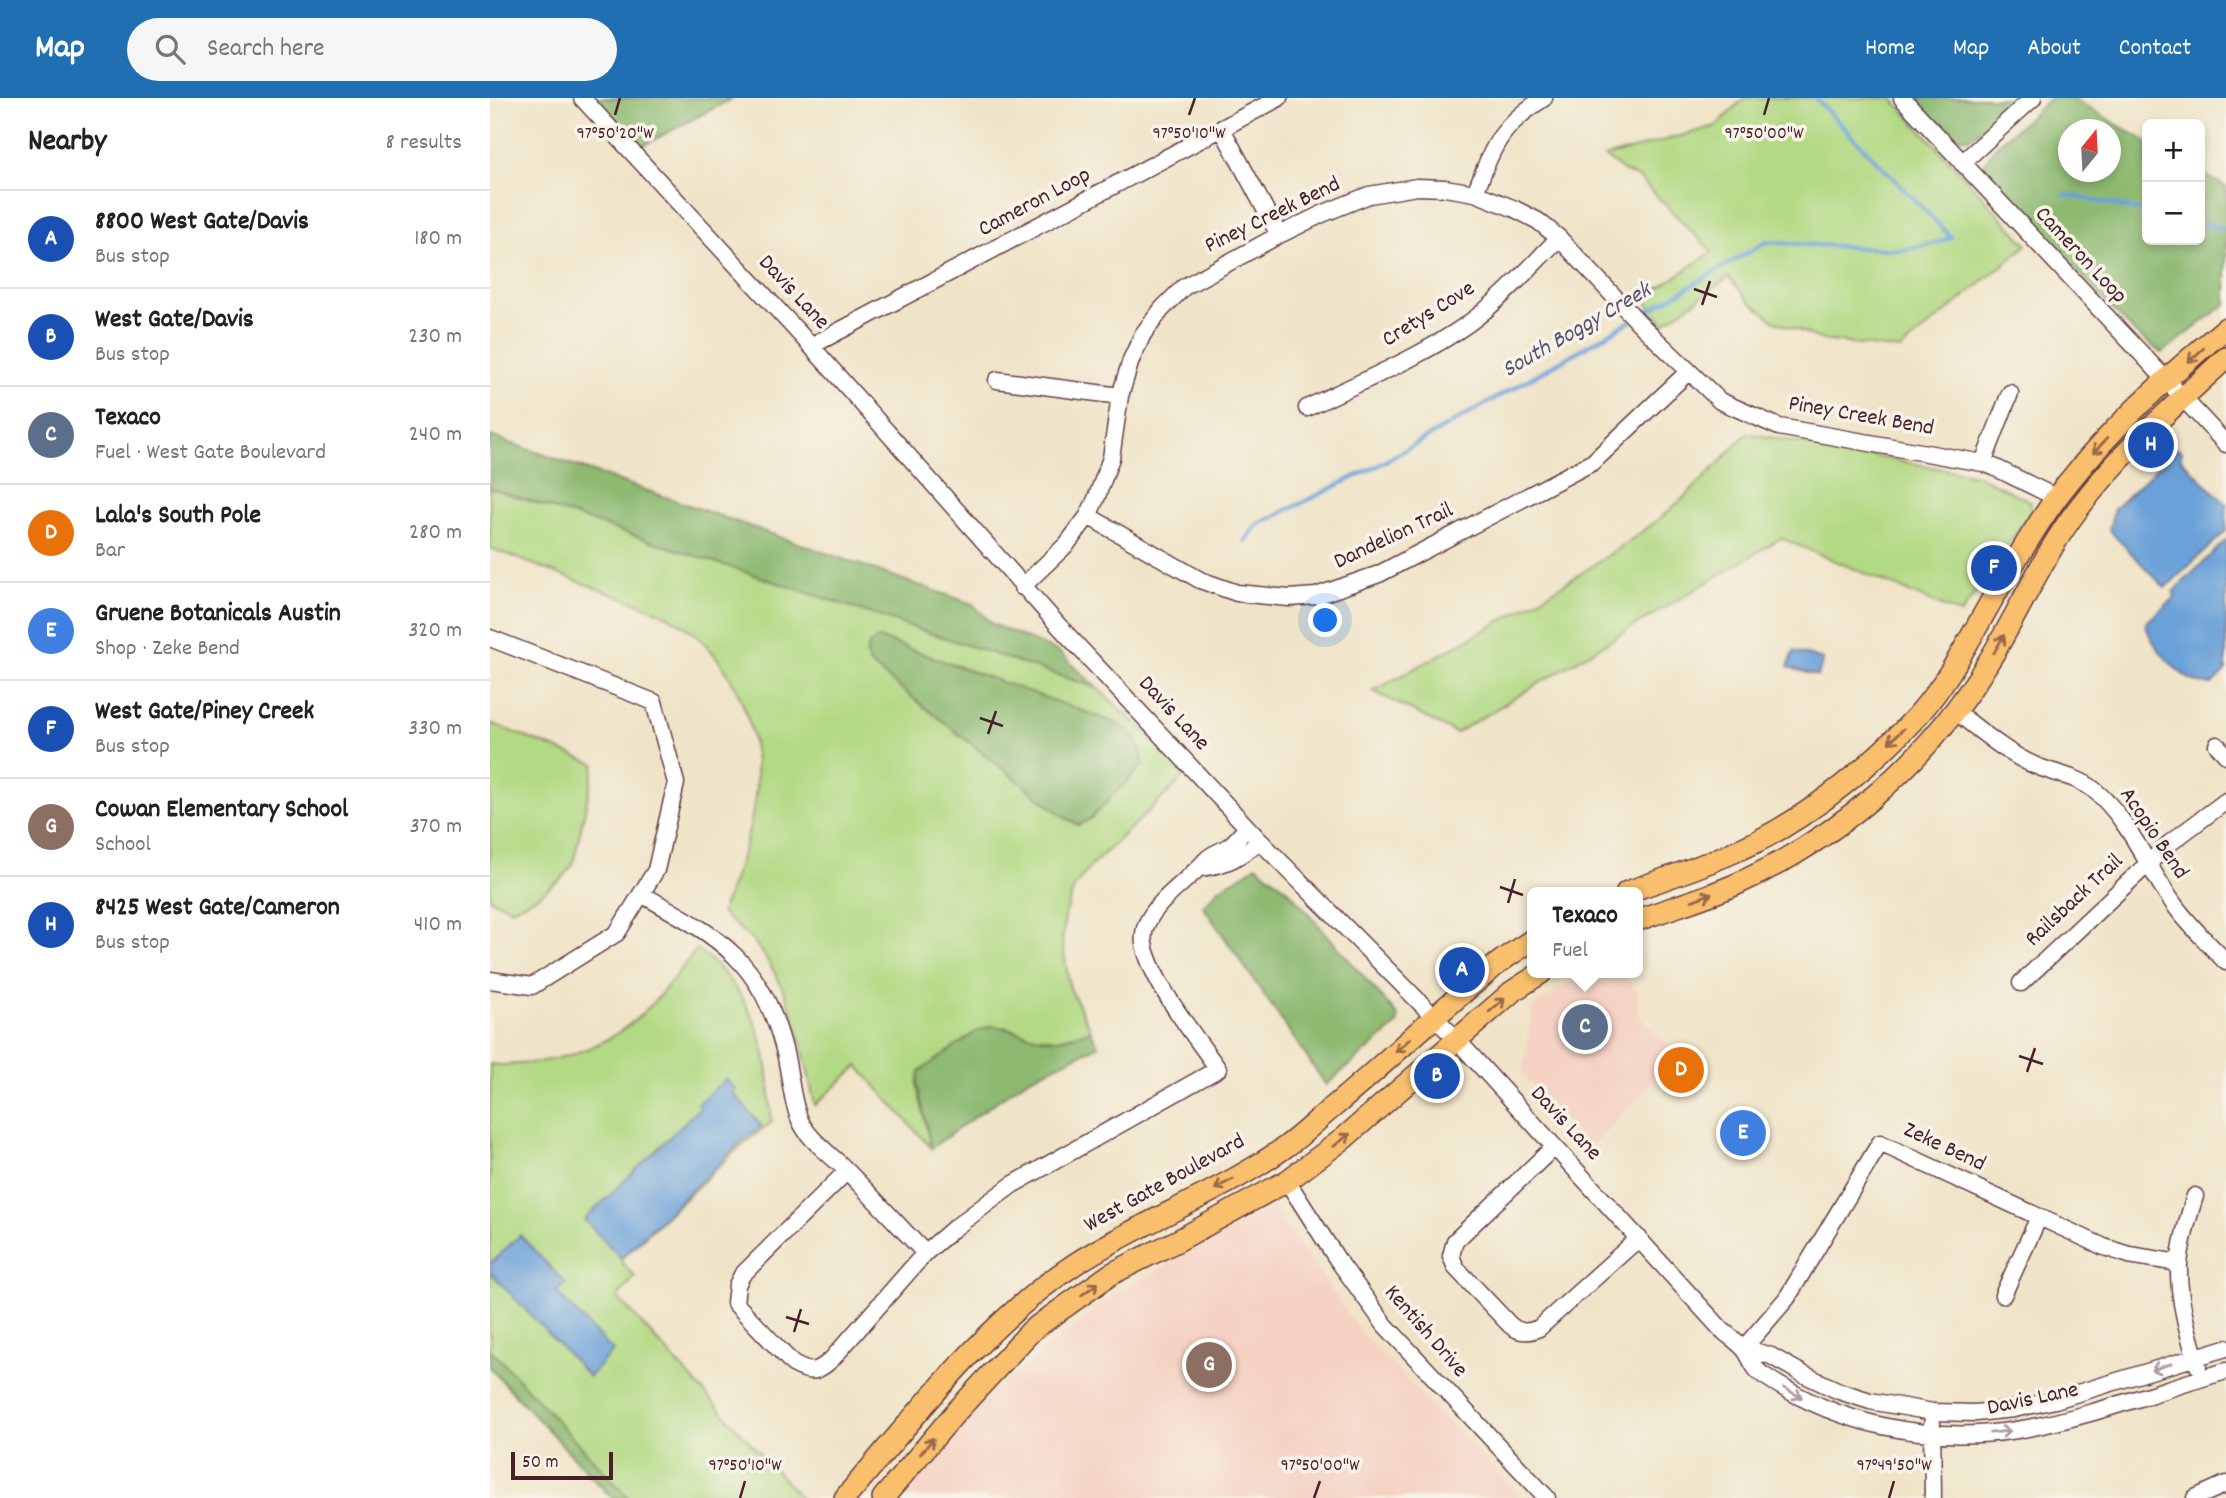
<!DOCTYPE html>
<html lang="en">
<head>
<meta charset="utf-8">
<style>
	body { margin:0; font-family:Dekko,sans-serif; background:#f6f6f6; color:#222 }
	.controls { position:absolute; right:21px; top:21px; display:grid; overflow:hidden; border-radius:10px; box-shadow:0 4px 10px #0003 }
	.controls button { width:63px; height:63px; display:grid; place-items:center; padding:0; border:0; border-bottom:2px solid #e0e0e0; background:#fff; color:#222; font:35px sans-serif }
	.compass { position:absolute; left:1568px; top:21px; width:63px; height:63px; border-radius:50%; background:#fff; box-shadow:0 4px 10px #0003; rotate:18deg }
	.scale { position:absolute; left:21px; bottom:18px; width:102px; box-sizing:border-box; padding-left:7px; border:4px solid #4a1f2b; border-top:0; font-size:19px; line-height:24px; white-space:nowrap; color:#4a1f2b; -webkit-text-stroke:5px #f7f3e8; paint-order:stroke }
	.you { position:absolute; left:836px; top:523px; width:24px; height:24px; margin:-18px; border:5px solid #fff; border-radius:50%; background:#1a73e8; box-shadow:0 0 0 10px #1a73e833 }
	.badge { display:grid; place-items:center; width:46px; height:46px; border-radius:50%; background:#1f6fb2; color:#fff; font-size:23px; font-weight:700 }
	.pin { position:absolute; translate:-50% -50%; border:4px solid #fff; box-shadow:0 2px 7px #0006 }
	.popup { position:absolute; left:1037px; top:789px; width:116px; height:91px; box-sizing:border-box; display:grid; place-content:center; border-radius:10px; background:#fff; filter:drop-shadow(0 2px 5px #0005); font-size:23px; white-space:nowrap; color:#767676 }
	.popup b { font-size:26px; color:#222 }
	.popup::after { content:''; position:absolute; left:50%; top:100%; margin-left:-14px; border:14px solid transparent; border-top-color:#fff }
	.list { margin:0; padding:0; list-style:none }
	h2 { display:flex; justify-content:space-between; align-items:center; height:91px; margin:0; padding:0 28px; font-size:30px }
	h2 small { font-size:23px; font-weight:400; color:#767676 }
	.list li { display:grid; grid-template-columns:46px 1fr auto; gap:21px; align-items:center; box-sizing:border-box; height:98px; padding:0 28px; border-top:2px solid #e0e0e0 }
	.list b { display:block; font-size:26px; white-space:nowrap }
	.list p { margin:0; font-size:23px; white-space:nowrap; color:#767676 }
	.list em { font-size:23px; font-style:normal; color:#767676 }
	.icon { flex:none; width:38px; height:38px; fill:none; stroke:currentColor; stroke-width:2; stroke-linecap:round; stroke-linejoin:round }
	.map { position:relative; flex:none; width:1736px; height:1400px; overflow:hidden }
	header { display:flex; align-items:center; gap:42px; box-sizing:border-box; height:98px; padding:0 35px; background:#1f6fb2; color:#fff }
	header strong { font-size:33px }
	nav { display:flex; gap:38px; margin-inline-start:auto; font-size:24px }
	.search { width:490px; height:63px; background:#f6f6f6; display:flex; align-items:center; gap:18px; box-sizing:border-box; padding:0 24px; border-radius:38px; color:#767676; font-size:26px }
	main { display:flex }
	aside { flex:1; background:#fff }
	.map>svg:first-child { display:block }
</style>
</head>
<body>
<header>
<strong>Map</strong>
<div class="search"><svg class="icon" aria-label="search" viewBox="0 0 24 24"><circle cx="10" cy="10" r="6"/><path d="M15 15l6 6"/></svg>Search here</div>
<nav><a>Home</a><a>Map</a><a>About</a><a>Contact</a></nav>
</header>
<main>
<aside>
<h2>Nearby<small>8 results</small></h2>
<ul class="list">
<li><span class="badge" style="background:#1a4fb4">A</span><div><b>8800 West Gate/Davis</b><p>Bus stop</p></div><em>180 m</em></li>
<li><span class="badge" style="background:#1a4fb4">B</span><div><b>West Gate/Davis</b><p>Bus stop</p></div><em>230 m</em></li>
<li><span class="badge" style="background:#5c6f8a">C</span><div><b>Texaco</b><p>Fuel · West Gate Boulevard</p></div><em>240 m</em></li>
<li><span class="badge" style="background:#e8710a">D</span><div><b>Lala's South Pole</b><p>Bar</p></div><em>280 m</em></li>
<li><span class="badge" style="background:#3f7fe0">E</span><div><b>Gruene Botanicals Austin</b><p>Shop · Zeke Bend</p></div><em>320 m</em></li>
<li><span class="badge" style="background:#1a4fb4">F</span><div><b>West Gate/Piney Creek</b><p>Bus stop</p></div><em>330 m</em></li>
<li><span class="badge" style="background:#8d6e63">G</span><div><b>Cowan Elementary School</b><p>School</p></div><em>370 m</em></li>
<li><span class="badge" style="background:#1a4fb4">H</span><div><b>8425 West Gate/Cameron</b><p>Bus stop</p></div><em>410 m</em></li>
</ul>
</aside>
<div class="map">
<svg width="1736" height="1400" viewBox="0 0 1736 1400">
	<rect width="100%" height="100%" fill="#f7f3e8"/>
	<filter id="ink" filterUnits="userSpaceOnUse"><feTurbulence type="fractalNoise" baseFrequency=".0143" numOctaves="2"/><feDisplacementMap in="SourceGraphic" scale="14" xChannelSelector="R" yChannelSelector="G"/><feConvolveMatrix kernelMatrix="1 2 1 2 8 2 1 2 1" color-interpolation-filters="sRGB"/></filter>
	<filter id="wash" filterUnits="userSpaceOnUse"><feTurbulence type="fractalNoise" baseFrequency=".00686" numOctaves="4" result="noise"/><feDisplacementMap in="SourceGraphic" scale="28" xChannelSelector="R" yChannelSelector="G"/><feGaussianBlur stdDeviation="1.57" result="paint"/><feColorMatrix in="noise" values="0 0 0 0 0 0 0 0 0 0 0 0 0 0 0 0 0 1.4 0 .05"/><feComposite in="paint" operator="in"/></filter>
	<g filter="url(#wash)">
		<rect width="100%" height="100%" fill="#f0e4c8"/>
		<path fill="#f5d2c3" d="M1093,875H1131L1148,893L1149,919L1189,956L1100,1050L1032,976L1043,908Z
			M782,1109L874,1238L1032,1400H410L499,1296L628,1194Z"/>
		<path fill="#b2d983" stroke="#7e7c57" stroke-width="2" fill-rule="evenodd" d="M1254,0H1402L1537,147L1410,252L1333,242L1285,223L1258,202L1239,179L1174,225L1154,200L1222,154L1149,80L1135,74L1115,59L1226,28Z
			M1257,335L1486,377L1540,403L1541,412L1471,516L1291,440L966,635L883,593C979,541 1078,490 1165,424C1199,398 1228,366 1257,335Z
			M0,390L607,590L663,641L695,676L688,685L599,770L584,790L575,818L572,843L580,890L601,933L566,941L539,937L515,929L427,985L441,1050L368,968L325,1007C312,949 305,896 267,848C257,836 243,825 231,815C260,738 285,675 248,595C237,572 221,549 201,533C178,514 146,505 119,495C79,480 40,465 0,450ZM380,566L653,667L600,721L588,727L574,719Z
			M0,625L105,666L83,766L71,781L48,798L22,811L0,801Z
			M207,851C239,875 262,909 273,948C280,972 279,999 282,1024L252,1047L130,1162L145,1179L127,1199L311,1400H139L0,1251V966C9,968 18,967 27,966C76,964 124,945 158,910C176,892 191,870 207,851Z"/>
		<path fill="#8db971" stroke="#6c6c4e" stroke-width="2" fill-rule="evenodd" d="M106,0H243L150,49Z
			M1425,0H1525L1482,39C1460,47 1439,15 1425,0Z
			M1561,0H1582L1657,44V142H1710V74L1736,89V206L1672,255L1645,235L1500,79L1495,65L1504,50ZM1578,32H1620V74H1578Z
			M0,338L483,506L502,526L569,554L607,590L0,390Z
			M389,540L629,626C645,637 653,646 653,667L600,721L589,727L574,719L380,566L376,556L379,546Z
			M766,767L798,792L908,918L907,927L836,987L713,808L730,790L758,774Z
			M502,928C523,930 545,942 568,941C579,940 590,935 601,933L608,948L538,981L441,1050L427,985L430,973L487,933Z
			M0,1251L139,1400H122L0,1270Z"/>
		<path fill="#6ba1d8" stroke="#5a6082" stroke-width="2" d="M1688,350L1691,353V361L1736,406V433L1675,490L1619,432L1624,411Z
			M1736,442V572L1722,586C1721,586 1711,586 1710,585C1691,581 1658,545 1656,525L1686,498L1683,494Z
			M1304,553L1333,562L1328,578L1298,569Z
			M236,981L246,992L243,995L272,1028L253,1042L131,1160L94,1122L210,1009L208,1005Z
			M30,1137L76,1186L66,1194L123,1253L99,1279L0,1174V1166Z"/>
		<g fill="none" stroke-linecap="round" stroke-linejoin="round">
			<path stroke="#6ba1d8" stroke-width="4.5" d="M1574,96L1657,114
				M1710,125L1736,131
				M1149,218L1276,144L1412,152L1449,144L1461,139L1325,0
				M755,443L767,427L887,368L1141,223"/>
		</g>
	</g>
	<g filter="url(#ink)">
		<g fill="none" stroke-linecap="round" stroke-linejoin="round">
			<g stroke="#633d43" stroke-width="19">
				<path id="minor" d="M92,0L321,248L568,527L770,743L967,942L1231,1231C1238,1238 1249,1244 1255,1252C1261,1260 1264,1272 1273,1277C1347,1327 1439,1346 1527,1332C1597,1320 1667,1293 1736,1273
					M1412,0L1736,346
					M732,31L789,137
					M1472,65L1543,0
					M985,95C1004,47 1009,29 1054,0
					M321,248L789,0
					M507,282L630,298
					M817,310C871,283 930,260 979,225C1012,201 1040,169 1069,140
					M1493,365L1520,295
					M598,418L710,482L747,495L799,500L826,498L889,476L1103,364L1198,274
					M532,489L577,446L598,418L606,401L621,360L630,298L641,262L653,236L672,211L694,189L789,137L832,116L879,97L927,89L955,90L985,95L1025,111L1048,123L1069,140L1152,228L1230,303L1289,329L1493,365L1504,369L1567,400
					M0,540L164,604L186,685L166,772L127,835L42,888L0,882
					M1465,613C1490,632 1516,655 1544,667C1564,676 1586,678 1603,691C1641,722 1657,771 1686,809C1700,828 1719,846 1736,864
					M1727,647L1736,657
					M710,770C737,767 749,759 770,743
					M151,796C228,839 270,860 294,951C300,972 302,1011 313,1028C322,1044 341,1057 354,1070C382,1098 408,1127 435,1155L342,1261C327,1275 321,1276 303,1266L245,1205L247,1187L252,1177L357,1073
					M1531,885L1680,745L1736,703
					M1064,1049L965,1143L961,1158L966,1170L1020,1227C1029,1235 1038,1235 1049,1230L1149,1140
					M797,1083L847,1161L895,1227L1057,1400
					M1705,1098C1698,1120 1691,1143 1689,1167C1688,1201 1698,1235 1708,1268
					M435,1155L463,1131L522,1087L728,971C705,938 662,885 654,846C653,840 654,831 657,825C669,800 698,783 716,762C722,755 731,754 739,748C746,743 751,736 757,729
					M1513,1197L1549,1119
					M1254,1250L1297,1200L1390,1045L1614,1149L1639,1157L1689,1165
					M1254,1250L1281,1258L1313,1276L1349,1293L1380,1303L1443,1314L1485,1315L1524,1311L1565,1302L1736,1250
					M1442,1325L1443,1400
					M1705,1400L1736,1386"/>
			</g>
			<g stroke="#633d43" stroke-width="24">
				<path id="major" d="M1137,794C1181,779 1224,764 1266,744C1324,715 1384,665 1428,617C1468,572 1491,516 1524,465C1541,438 1557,410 1577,386C1622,329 1680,276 1736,230
					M1148,822C1180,810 1215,800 1247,786C1349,740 1439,661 1497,566C1529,515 1552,458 1588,411C1631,354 1684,308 1736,260
					M355,1400C425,1319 495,1225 585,1166C652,1123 729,1096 794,1050C811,1038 827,1022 843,1009C896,965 945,916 999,873C1012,861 1028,852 1042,842
					M393,1400L466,1314L542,1232L621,1176L689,1142L797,1083L853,1041L1023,893L1051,875"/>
			</g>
			<use href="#minor" stroke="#fff" stroke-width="16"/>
			<use href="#major" stroke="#f9bf6d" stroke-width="21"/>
		</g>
		<defs><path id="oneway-shaft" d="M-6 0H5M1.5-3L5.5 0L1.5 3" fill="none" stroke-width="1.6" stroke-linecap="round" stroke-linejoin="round" transform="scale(1.75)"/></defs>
		<g stroke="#996749">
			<use href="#oneway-shaft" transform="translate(1706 257) rotate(138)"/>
			<use href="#oneway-shaft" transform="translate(1610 348) rotate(132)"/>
			<use href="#oneway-shaft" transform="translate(1509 546) rotate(-60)"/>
			<use href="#oneway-shaft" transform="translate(1406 638) rotate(136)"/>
			<use href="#oneway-shaft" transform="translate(1212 799) rotate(-20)"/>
			<use href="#oneway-shaft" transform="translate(1007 907) rotate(-41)"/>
			<use href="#oneway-shaft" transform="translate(913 947) rotate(138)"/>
			<use href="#oneway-shaft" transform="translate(852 1042) rotate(-38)"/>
			<use href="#oneway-shaft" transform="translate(734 1086) rotate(152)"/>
			<use href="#oneway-shaft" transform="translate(600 1191) rotate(-36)"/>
			<use href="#oneway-shaft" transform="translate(437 1348) rotate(-50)"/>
		</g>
		<g stroke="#ae9aa0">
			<use href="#oneway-shaft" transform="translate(1671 1269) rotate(162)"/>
			<use href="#oneway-shaft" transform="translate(1303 1295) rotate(28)"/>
			<use href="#oneway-shaft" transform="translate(1510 1334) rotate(-6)"/>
		</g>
	</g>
	<path fill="none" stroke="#4a1f2b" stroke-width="2.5" d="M125,17L130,0M699,17L705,0M1274,17L1279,0M1204,191L1227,199M1212,207L1220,183M490,620L513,628M498,636L506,613M1010,789L1033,797M1018,805L1025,781M1529,958L1553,966M1537,974L1545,950M296,1219L319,1226M304,1234L311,1211M250,1400L255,1383M824,1400L830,1383M1399,1400L1404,1383"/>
	<g text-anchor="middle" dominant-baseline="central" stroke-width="7" stroke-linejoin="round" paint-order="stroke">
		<g font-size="23" fill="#4a1f2b" stroke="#f7f3e8">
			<text transform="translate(545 105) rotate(-28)">Cameron Loop</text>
			<text transform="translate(783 118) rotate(-26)">Piney Creek Bend</text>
			<text transform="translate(1590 158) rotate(47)">Cameron Loop</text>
			<text transform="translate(303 195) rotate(47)">Davis Lane</text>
			<text transform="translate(939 217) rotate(-32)">Cretys Cove</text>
			<text transform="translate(1371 319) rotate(10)">Piney Creek Bend</text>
			<text transform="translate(904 439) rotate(-25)">Dandelion Trail</text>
			<text transform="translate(683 616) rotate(47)">Davis Lane</text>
			<text transform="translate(1663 736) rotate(56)">Acopio Bend</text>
			<text transform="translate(1585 803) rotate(-43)">Railsback Trail</text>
			<text transform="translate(1075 1026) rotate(47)">Davis Lane</text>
			<text transform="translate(1454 1050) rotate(25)">Zeke Bend</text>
			<text transform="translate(675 1086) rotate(-29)">West Gate Boulevard</text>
			<text transform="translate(935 1234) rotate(49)">Kentish Drive</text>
			<text transform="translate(1543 1302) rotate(-12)">Davis Lane</text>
		</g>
		<g font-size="24" font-style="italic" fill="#575370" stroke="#f7f3e8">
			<text transform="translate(1087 233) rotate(-30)">South Boggy Creek</text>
		</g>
	</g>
	<g font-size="18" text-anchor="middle" fill="#4a1f2b" stroke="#f7f3e8" stroke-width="7" stroke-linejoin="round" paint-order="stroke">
		<text x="125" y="40">97°50'20"W</text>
		<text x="699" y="40">97°50'10"W</text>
		<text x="1274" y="40">97°50'00"W</text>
		<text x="255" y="1372">97°50'10"W</text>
		<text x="830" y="1372">97°50'00"W</text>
		<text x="1404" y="1372">97°49'50"W</text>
	</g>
</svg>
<div class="controls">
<button>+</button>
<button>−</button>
</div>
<svg class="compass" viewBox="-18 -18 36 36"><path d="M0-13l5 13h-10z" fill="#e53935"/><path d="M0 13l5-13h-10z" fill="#767676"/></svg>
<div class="scale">50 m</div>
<div class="you"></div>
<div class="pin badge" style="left:972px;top:872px;background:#1a4fb4">A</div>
<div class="pin badge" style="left:947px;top:978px;background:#1a4fb4">B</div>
<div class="pin badge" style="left:1095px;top:929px;background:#5c6f8a">C</div>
<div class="popup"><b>Texaco</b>Fuel</div>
<div class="pin badge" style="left:1191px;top:972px;background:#e8710a">D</div>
<div class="pin badge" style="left:1253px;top:1035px;background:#3f7fe0">E</div>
<div class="pin badge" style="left:1504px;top:470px;background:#1a4fb4">F</div>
<div class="pin badge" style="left:719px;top:1267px;background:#8d6e63">G</div>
<div class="pin badge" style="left:1661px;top:347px;background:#1a4fb4">H</div>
</div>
</main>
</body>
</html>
